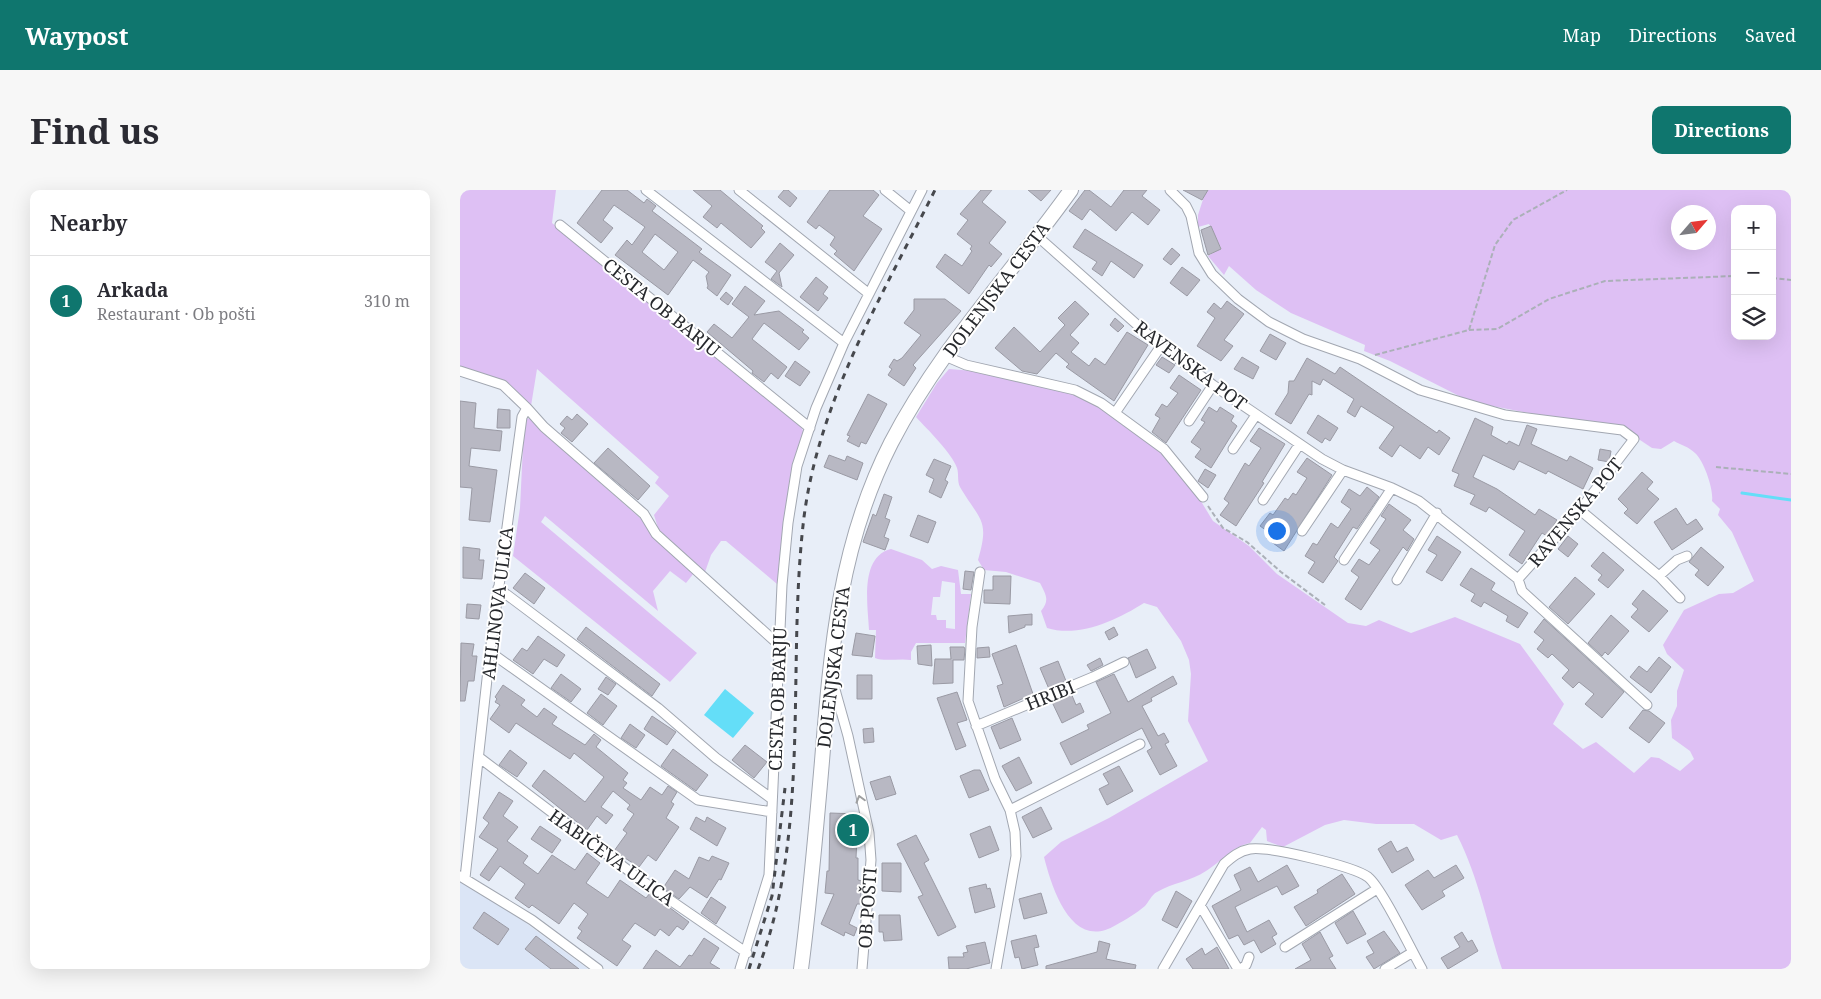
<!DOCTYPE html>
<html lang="en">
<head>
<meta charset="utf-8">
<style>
	body { margin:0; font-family:"Noto Serif",serif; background:#f7f7f7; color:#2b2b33 }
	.controls { position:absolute; right:15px; top:15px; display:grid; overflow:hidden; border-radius:10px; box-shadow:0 5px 20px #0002 }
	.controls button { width:45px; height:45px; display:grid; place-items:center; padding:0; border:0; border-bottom:1px solid #e1e1e2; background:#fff; color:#2b2b33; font:25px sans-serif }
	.compass { position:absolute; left:1211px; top:15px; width:45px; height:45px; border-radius:50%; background:#fff; box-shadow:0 5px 20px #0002; rotate:62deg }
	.you { position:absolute; left:816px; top:340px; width:18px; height:18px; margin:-12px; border:4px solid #fff; border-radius:50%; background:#1a73e8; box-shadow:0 0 0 8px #1a73e833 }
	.badge { display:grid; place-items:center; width:32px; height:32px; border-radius:50%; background:#0f766e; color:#fff; font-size:16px; font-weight:700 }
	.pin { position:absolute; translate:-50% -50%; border:2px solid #fff; box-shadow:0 1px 5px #0006 }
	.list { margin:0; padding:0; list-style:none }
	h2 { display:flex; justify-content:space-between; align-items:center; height:65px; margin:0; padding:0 20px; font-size:21px }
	h2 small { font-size:16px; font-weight:400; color:#7c7c81 }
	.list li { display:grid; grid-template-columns:32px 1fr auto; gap:15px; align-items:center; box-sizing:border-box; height:90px; padding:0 20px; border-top:1px solid #e1e1e2 }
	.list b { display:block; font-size:19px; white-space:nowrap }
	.list p { margin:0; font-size:16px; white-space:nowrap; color:#7c7c81 }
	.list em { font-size:16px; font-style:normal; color:#7c7c81 }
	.icon { flex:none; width:28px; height:28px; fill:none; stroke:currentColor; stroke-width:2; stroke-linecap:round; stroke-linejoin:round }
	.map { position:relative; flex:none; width:1331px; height:779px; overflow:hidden; border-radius:10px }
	header { display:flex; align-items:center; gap:30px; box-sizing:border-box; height:70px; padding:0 25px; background:#0f766e; color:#fff }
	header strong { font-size:24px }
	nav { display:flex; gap:28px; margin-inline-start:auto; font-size:18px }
	.intro { display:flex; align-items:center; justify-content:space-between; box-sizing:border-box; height:120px; padding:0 30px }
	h1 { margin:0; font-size:35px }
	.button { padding:12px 22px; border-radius:10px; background:#0f766e; color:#fff; font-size:18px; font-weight:700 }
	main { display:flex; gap:30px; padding:0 30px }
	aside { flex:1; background:#fff; border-radius:10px; box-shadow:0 5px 20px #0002 }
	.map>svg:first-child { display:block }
</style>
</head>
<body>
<header>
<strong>Waypost</strong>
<nav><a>Map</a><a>Directions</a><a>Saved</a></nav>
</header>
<div class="intro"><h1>Find us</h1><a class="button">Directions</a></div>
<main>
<aside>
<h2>Nearby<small></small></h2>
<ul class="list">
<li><span class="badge">1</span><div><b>Arkada</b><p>Restaurant · Ob pošti</p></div><em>310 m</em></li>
</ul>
</aside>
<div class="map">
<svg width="1331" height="779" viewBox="0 0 1331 779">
	<rect width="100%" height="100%" fill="#e8eef8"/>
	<path fill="#dbe5f6" d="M0,692L51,722L128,779H0Z"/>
	<path fill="#dec0f4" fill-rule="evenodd" d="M0,0H96L92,33L340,235L343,241L328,301L317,394L266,351H261L251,365L245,382L199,341L194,325L209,306L195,293L199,287L77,179L71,216L51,196L9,179L0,178Z
		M746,0H1331V779H1042C1027,734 1019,688 997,645L981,650L954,634H916L884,630L865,635L823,657L807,651L806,640L802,637L790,653C773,656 761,672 746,681C731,691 712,693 697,702C691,705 689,712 685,716C677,723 665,730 656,735C612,762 592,699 584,667L601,652L649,628L748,571L728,531L731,484L729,470L721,451L697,417L684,413C657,430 619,448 587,438L581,421C590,410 586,405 580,393L546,382L524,380L518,370C530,329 520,331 500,297C497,291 499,284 497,278C492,263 467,239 456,227L477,193L489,179L526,182L619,203L639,214L704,264L728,290L753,331L789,356L817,384L888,433L906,436L919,430L951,443L995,427L1060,454L1104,514L1093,534L1123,559L1136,552L1174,583L1191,567L1199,568L1220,581L1234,569L1230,561L1212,548L1211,530L1217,516V501L1224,480L1207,464L1203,455L1224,420L1259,404L1273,403L1294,391L1272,342L1258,325L1260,319L1252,311C1254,300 1244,271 1235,263C1229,257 1221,255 1214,251L1201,259L1192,258L1159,236L1074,224L1011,212L930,171L904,161L905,155L831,123L796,100L769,76L764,85L748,66L761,58L749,34L738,37V25ZM1275,19H1312V146H1275ZM1218,22H1248V52H1218Z
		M70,228L77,237L188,335L234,383L226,393L210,381L193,401L198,421L85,326L81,332L237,463L210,492L53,366L60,318L64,235L66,229Z
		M431,359L462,370L472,379L481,376L498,380L501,404H511L505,453H456L451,462V470C439,468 425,472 415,468L416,440H409C408,416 399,367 431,359ZM482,391L495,393V439L486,438V430H477L476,425H471L473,407H480Z"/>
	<path fill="#64def8" d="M265,499L294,523L273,548L244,525Z"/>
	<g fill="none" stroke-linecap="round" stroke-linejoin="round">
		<path stroke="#64def8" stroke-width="3" d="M1282,303L1331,310"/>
	</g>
	<path fill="#b8b8c3" stroke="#9a9aa4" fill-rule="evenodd" d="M142,0H167L184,13L187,9L196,16L192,21L242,59L239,62L271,85L257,106L247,98L248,96L246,86L249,82L233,70L208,105L155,65L167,50L172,55L185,37L154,15L143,30L153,38L141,53L117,33ZM195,44L218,62L204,80L182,62Z
		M233,0H260L303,36L301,38L305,42L291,58L261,33L257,38L243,27L252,16Z
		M324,0H328L337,8L330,17L318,7Z
		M370,0H413L419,5L403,26L422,39L394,81L374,64L377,61L370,55L375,47L359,35L356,39L347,32Z
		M521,0H532L522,12L546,32L529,53L542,64L531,77L529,75L509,104L476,77L485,64L502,76L512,61L510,59L512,56L497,44L508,30L500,24Z
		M568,0H591L581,11Z
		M625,0H629L651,17L664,0H687L682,6L700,20L688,35L672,22L656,41L630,19L622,30L609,21Z
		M723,0H748L742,10Z
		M751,36L761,59L748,65L741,40Z
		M625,39L683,75L674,88L651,71L642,86L632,79L637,72L613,57Z
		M320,53L334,65L319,83L322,97L311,89L317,81L305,72Z
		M712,58L720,65L711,75L703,69Z
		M722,77L740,90L727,106L710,93Z
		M356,87L368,97L363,104L368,108L358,121L340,107Z
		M285,96L305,111L294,125L319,121L344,140L342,142L349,148L339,160L304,133L292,149L327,177L318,189L311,183L304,192L292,183L293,181L247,142L254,134L272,148L289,127L272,114Z
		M266,102L273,108L268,115L260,109Z
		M454,109H485L501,121L453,175L456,178L444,196L428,185L432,179L429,177L434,169L437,171L442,168L461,145L444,133L454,120Z
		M615,111L629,124L610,145L619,153L611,162L629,176L635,168L645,175L667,142L688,155L654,211L606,177L609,174L596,163L577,184L562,181L535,158L554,137L580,162L605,135L598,128Z
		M767,111L784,124L764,150L773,156L761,171L737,156L755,128L747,122L754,113L761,119Z
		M655,128L664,136L658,142L650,135Z
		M810,144L826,153L816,170L800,161Z
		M702,167L715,175L709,183L696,175Z
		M782,167L799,177L793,189L774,179Z
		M847,168L875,184L880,177L977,243L979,240L990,248L979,265L968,257L960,269L940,255L932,267L919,258L934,237L901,216L895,227L887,222L894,209L863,189L860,195L852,191V205L849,204L831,234L815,224L828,203L829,191H834Z
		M335,171L350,182L340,196L325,186Z
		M719,185L741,200L706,253L692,242L700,228L695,225L702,214L707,217L718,203L710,198Z
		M408,204L427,214L406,254L401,252L399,257L387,251L390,246L387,245Z
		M0,211L16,213L14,238L42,241L40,261L11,258L9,276L37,280L30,332L9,330L12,298L0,297Z
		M749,217L757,222L760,217L774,226L771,231L777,236L751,278L735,267L741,259L731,252L745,232L741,230Z
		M38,219L50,220V238H37Z
		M117,224L128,234L112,252L101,243L105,238L100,234L107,226L112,230Z
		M858,225L878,238L870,251L865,248L862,253L847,243Z
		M1015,228L1033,237L1031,245L1047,254L1049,251L1059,256L1067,235L1077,239L1071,254L1107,271L1110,266L1133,278L1123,299L1088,281L1086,284L1059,271L1054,280L1023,265L1013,287L1037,299L1075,325L1079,319L1097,330L1087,346L1082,343L1062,374L1049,365L1065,341L1029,317L1026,322L1010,314L1015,305L994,296L999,284L992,281Z
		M799,238L825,254L802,292L804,293L776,336L760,325L769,313L764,309L785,273L789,276L801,258L790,251Z
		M148,258L190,296L178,310L134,273Z
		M1140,259L1151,261L1149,272L1138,270Z
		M369,265L385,271L387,266L403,273L397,290L364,277Z
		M847,268L872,285L824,361L806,348L810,343L800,336L810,323L813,325L825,308L828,310L833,303L836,305L847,288L837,282Z
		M474,269L491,276L485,290L488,292L481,308L469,302L474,289L466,285Z
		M745,279L756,285L748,298L738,291Z
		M1182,282L1193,292L1187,299L1199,309L1177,334L1164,323L1168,319L1158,309Z
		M907,297L919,307L897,339L893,337L874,367L878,371L863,393L848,383L855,372L845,366L853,353L857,355L871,333L878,338L891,319L881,312L889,299L900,306Z
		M424,304L432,307L425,328L430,330L424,347L429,349L425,360L403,352L413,324L416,326Z
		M929,314L951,330L943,340L954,349L947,361L943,357L901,420L885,409L899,387L891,381L899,369L909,375L920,360L910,353L926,329L921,326Z
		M1216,318L1227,335L1236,329L1243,339L1212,360L1194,332Z
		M458,325L476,332L468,353L450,346Z
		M977,346L1001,362L982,391L966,382L977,365L968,360Z
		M1108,346L1118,354L1108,367L1098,359Z
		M3,357L20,359L19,370H24L22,389L3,388Z
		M1241,357L1264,377L1248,396L1235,385L1239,380L1229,372Z
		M1143,362L1164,380L1148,398L1138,390L1142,385L1131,376Z
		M1011,378L1035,393L1031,400L1068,423L1058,438L1046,431L1048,426L1024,412L1021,417L1011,411L1015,404L1000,395Z
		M505,381L514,382L511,400L503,399Z
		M65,383L85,398L74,414L53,398Z
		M533,386H551L550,414L524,413V400H533Z
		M1115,387L1135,404L1108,434L1089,417Z
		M1183,400L1208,421L1189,442L1171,427L1178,419L1172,414Z
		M7,414L21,415L19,429L6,428Z
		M572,424V435H565V437L549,443L548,426Z
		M1151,425L1169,441L1148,465L1145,462L1142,466L1128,453Z
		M1084,429L1164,502L1142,528L1125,514L1134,504L1119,492L1113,498L1102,488L1109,480L1092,464L1088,468L1077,459L1084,450L1074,442Z
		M126,437L200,494L192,506L117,449Z
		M654,437L658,445L649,450L645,442Z
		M396,443L415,446L412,467L392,465Z
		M78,446L105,465L97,477L84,469L73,484L53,470L62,458L67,461Z
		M1,453L14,454L12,466H17L14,491H8L5,511H0Z
		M471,455L472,476L458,474L457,456Z
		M556,455L573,504L544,517L537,496L543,494L532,464Z
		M490,457H504L505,459L504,470H493V493L473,494L475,469H491Z
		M529,457L530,467L517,468V458Z
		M687,459L696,478L676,488L668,468Z
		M1199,467L1211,477L1191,503L1170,487L1179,476L1187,482Z
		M640,468L643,475L631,481L627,475Z
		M598,471L606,491L589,499L580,478Z
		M101,484L121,499L111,512L91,498Z
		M654,484L668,512L713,486L717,494L691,508L692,511L682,516L698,546L704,543L709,552L705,554L717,576L700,585L687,561L692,558L682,538L611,575L600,553L629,539L627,535L651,523L636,492Z
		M397,485H412V509H397Z
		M146,487L156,494L148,505L138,499Z
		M43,495L65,510L61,515L77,527L84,518L97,527L92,534L125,555L134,544L141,550L136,557L168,583L163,590L167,593L163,598L181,610L190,597L202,605L208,596L217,602L211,612L214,614L206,628L219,637L196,671L188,665L179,677L154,661L167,643L163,640L174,624L167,619L170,615L153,601L141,617L153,625L146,634L137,626L127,640L72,596L84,580L125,612L144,587L114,563L110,569L56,533L49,543L30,529L40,515L35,512L37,509L35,507Z
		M497,502L507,530L497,533L506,556L496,560L477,508Z
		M611,503L616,515L620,513L624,522L602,533L592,512Z
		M141,504L157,516L143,535L127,523Z
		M1183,520L1189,521L1205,533L1189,553L1169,538Z
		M192,526L216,542L207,555L184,539Z
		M552,528L561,550L540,559L531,537Z
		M170,534L185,545L176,558L161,548Z
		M413,538L414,552L404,553L403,539Z
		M285,555L307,572L294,588L272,570Z
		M213,559L248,585L236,601L201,576Z
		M50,560L67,573L57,587L39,575Z
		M559,567L572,593L556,601L542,576Z
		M659,576L673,601L647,615L639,599L649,594L643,584Z
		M514,580H520L529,600L509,608L500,586Z
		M430,586L436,604L416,610L410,592Z
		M39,602L53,611L43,626L58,637L47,651L68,666L63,673L78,684L92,665L115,680L127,663L140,673L126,693L148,708L160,690L186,708L190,703L229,732L223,740L217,736L209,746L200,739L195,746L175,733L162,750L171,756L157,776L117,748L122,741L118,738L128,724L114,713L99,734L72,715L69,718L55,708L65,694L40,676L29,691L20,685L38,659L19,647L29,633L23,628Z
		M581,617L592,639L573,648L562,627Z
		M370,623L398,624L396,668H398V690L402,691L400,714H397L389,734L397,738L394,746L385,742L384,746L361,734L374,704L365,703L367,681H369Z
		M236,627L245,632L247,627L266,638L257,656L230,639Z
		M80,636L101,650L92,663L71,649Z
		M530,636L539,660L519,668L510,644Z
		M456,645L469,670L464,673L496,737L478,746L458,707L463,705L437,654Z
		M931,651L937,662L947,657L954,670L932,683L918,659Z
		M252,666L269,673L261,690L259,689L247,708L230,697L219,709L203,698L215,680L229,689L239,667L249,671Z
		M422,673H441V702L422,701Z
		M827,675L839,696L822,705L817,696L775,717L787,742L809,730L817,744L812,747L816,754L801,763L794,750L784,755L778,745L769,749L752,716L781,700L774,685L790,677L798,692Z
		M996,675L1004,688L982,701L985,706L962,720L945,695L968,680L974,688Z
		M882,684L895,704L846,736L834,717L858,703L857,700Z
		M526,694L527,699L530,698L535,717L515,723L509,698Z
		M716,701L732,711L717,738L702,730Z
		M581,703L587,723L564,729L559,709Z
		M251,707L266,717L256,734L241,723Z
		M893,721L906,744L887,754L875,733Z
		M24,722L49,739L38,755L13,738Z
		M419,725H440L442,750L424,751L423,742H419Z
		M924,741L940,763L914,779L906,767L914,763L907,751Z
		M860,742L873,766L869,768L876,779H835L851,770L842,754Z
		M1002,742L1008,752L1012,750L1018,761L988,779L981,768L1000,757L994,747Z
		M576,745L579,757L574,758L578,775L562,779L559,767L555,768L551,751Z
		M76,746L119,779H91L65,759Z
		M244,748L259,758L250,773L260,779H183L196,760L220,777L229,765L232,766Z
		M639,751L650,754L646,769L676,775L675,779H586V776L637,762Z
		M525,752L530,773L506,779H489L488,767H504L503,763L508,762L506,756Z
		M757,757L769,779H733L726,769L742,758L745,765Z"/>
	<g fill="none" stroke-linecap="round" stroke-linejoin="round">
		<g stroke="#a2a7b1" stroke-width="11">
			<path id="minor" d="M186,0L384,153
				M279,0L408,103
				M425,0L451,21
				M100,35L350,238
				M576,45L701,156L753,195L862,269L883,280L932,298L959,311L1058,389L1120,320L1174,249L1162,240L1045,225L960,200L900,169L843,149L809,132L778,109L752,84L739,63L731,26L726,16L710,0
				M485,166L506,175L615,200L641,213L704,259L743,307
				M0,181L43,195L67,218L62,227L30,462L5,688
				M67,218L84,237L184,324L196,344L319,455
				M655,223L701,156
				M729,231L753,195
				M773,259L796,225
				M803,310L839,255
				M1120,320L1199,386L1217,370L1227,366
				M842,341L883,280
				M884,370L932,298
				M520,382L512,437L508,511L535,589L550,620L555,642L556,666L536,779
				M1199,386L1220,408
				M1058,389L1062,401L1187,515
				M937,390L977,323
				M38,398L198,518L256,568L312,609
				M30,462L238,610L312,622
				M372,489L388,546L409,643L411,670L402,779
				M516,536L633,487L664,472
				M20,568L181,690L287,763
				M550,620L680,554
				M0,686L72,730L138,779
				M740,715L778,779
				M825,757L917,699
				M280,779L309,685L322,395L328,333L337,276L356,218L384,153L462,0
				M703,779L764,674C772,667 779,661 790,659C808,656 893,676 908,687C922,698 951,760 962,779
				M781,779L786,775L789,767
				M925,779L953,762"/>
		</g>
		<g stroke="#a2a7b1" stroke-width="16">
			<path id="primary" d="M341,779C350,710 356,641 362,571C371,460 379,355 431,253C479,160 551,84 611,0"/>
		</g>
		<path stroke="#abb0b8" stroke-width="2" stroke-dasharray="5 2.5" stroke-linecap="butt" d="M1312,88L1331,90
			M1009,140L1037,139L1089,109L1145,91L1275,86
			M915,165L1009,140L1035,55L1053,30L1107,0
			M1256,277L1331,284
			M748,316L763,338L787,352L821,382L865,415"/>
		<use href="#minor" stroke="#fff" stroke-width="9"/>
		<use href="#primary" stroke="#fff" stroke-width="14"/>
		<path stroke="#46484d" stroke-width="3" stroke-dasharray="6 6" stroke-linecap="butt" d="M289,779L312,706L325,598
			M298,779C352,638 326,475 344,327C359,210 423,104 475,0"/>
	</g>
	<defs><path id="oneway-chevron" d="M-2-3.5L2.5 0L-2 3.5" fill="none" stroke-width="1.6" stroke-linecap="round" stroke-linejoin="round" transform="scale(1.25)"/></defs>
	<use stroke="#9e9fa0" href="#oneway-chevron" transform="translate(400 609) rotate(-106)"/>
	<g text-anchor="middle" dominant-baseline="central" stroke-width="4" stroke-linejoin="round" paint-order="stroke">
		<g font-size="18" fill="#27292d" stroke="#fff">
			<text transform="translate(536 99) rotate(-53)">DOLENJSKA CESTA</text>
			<text transform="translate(202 117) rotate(39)">CESTA OB BARJU</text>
			<text transform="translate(731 175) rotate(37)">RAVENSKA POT</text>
			<text transform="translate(1115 322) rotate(-50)">RAVENSKA POT</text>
			<text transform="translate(37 413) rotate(-83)">AHLINOVA ULICA</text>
			<text transform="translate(373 477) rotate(-83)">DOLENJSKA CESTA</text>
			<text transform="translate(590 505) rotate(-22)">HRIBI</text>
			<text transform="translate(317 509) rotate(-88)">CESTA OB BARJU</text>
			<text transform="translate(152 667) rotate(36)">HABIČEVA ULICA</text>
			<text transform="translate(407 718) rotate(-86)">OB POŠTI</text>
		</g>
	</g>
</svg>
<div class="controls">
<button>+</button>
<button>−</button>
<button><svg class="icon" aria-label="layers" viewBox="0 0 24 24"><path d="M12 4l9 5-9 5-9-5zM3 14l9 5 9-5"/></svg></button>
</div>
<svg class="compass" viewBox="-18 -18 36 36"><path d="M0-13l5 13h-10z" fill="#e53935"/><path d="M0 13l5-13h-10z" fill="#7c7c81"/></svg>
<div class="you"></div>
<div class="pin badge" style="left:393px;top:640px">1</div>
</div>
</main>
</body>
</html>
